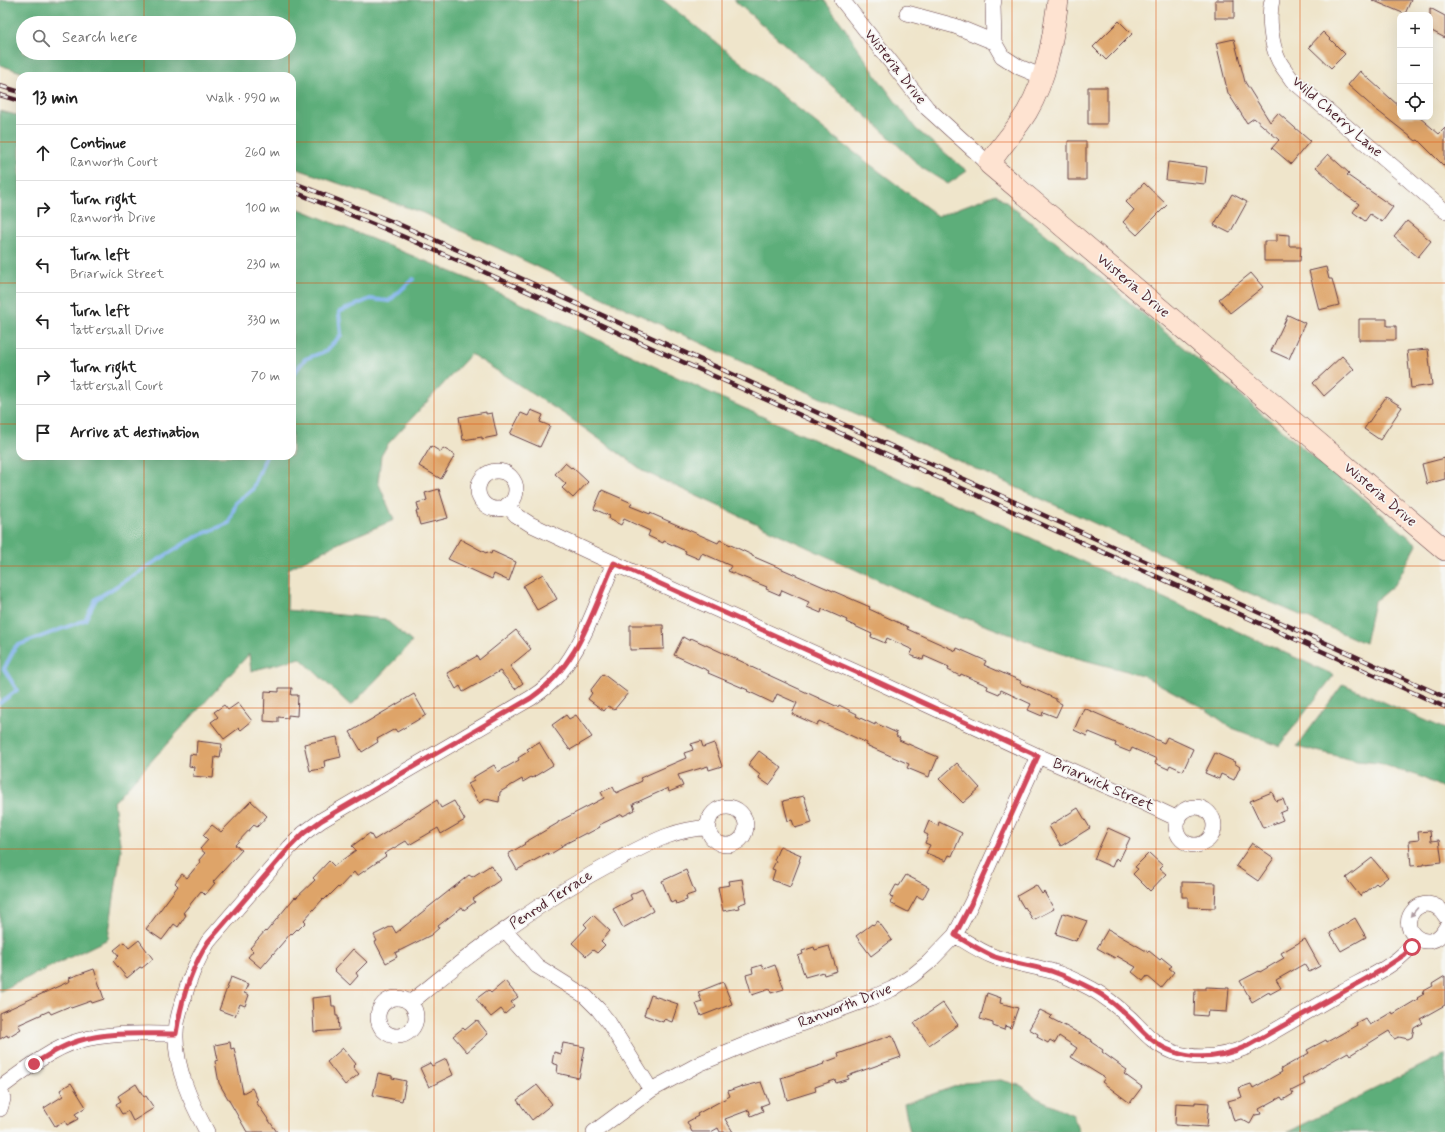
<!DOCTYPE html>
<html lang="en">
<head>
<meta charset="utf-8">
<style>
	body { margin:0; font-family:Mynerve,sans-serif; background:#f6f6f6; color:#222 }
	.controls { position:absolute; right:12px; top:12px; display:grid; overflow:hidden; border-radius:8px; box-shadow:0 4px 16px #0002 }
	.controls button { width:36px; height:36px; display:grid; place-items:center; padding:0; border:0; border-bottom:1px solid #e0e0e0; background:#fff; color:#222; font:20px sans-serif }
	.stop { position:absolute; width:12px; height:12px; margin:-9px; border:3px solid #d1495b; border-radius:50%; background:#fff }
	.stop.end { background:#d1495b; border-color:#fff; box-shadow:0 1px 4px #0008 }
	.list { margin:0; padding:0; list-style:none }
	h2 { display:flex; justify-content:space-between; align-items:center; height:52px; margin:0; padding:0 16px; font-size:17px }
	h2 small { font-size:13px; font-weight:400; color:#767676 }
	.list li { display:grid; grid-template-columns:26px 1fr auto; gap:12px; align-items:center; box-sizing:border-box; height:56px; padding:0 16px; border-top:1px solid #e0e0e0 }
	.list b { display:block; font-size:15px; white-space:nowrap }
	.list p { margin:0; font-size:13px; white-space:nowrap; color:#767676 }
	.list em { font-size:13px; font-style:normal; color:#767676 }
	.icon { flex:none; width:22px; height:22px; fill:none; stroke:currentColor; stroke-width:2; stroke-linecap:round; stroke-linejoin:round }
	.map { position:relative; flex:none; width:1445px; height:1132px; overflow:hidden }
	.search { position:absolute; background:#fff; box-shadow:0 4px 16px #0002; left:16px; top:16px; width:280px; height:44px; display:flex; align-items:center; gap:10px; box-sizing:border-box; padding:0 14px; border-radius:22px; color:#767676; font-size:15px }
	.panel { position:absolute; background:#fff; box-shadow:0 4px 16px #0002; left:16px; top:72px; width:280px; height:388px; border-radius:12px }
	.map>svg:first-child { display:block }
</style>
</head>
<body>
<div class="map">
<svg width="1445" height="1132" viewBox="0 0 1445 1132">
	<rect width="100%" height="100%" fill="#f6f6f2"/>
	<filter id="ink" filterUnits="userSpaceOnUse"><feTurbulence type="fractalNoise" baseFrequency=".025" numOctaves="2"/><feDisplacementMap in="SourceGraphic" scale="8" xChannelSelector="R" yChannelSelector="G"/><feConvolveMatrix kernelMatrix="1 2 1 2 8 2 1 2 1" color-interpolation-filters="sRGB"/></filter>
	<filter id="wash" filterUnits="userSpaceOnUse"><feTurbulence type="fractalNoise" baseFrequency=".012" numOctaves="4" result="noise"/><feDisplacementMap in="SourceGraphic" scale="16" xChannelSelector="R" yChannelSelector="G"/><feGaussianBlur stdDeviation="0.9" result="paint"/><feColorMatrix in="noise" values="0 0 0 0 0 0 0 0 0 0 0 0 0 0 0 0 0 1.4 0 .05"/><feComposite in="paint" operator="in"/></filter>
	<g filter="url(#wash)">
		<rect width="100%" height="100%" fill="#efe5cb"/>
		<path fill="#5dae7a" stroke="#546652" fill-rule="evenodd" d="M0,0H663L830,134L938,216L996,194L1104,281L1417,544L1396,583L1374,602L1365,643L1212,577L657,323L423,213L292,167V76H33L0,65ZM23,23H289V53H23Z
			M734,0H824L844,27L877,77L916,129L967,171L948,184L922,168L872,121Z
			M0,111L20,116V456H292V206L476,282L717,396L1334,675L1279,746L1232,728L1205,709L1142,675L1065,655L936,607L645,472L567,416L471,354L388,444L381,456L378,482L394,520L343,541L288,569L287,610L385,619L412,642L351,706L300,658L251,671L249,654L114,802L121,850L108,939L0,991Z
			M1343,684L1445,729V789L1421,777L1378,763L1357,761L1297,746Z
			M1445,1054V1132H1288Z
			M1001,1080L1022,1086L1037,1098L1073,1115L1079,1132H910L904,1104L965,1083Z"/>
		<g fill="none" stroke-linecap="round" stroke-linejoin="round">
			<path stroke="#81b3ed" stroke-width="4" d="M292,376L305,359L326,351L341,335L339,312L370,299L389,301L413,279
				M0,703L17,690L4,669L16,646L85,620L96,599L187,542L200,535L229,523L236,503L252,490L266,456"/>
		</g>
		<g id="blocks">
			<path fill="#dea469" d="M1215,0H1234V18H1215Z
				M1372,0H1411L1405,14Z
				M1430,8L1445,16V38L1430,30Z
				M1119,21L1132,34L1106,60L1093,47Z
				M1323,32L1345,54L1331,68L1309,47Z
				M1234,39L1245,82L1270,122L1278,113L1310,141L1291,164L1272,148L1279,140L1254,118L1247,123L1228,93L1216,43Z
				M1360,71L1400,107V117H1419L1439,134L1445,128V167L1418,140L1416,141L1374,108L1348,85Z
				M1088,87H1107V124H1088Z
				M1068,141H1086V180H1068Z
				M1328,154L1349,173L1347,175L1393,207L1382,222L1370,214L1365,221L1353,212L1359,204L1346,195L1316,167Z
				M1168,162L1207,167L1205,184L1166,180Z
				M1144,183L1167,205L1137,235L1123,222L1134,210L1126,202Z
				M1232,194L1247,202L1230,233L1214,225Z
				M1407,221L1431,241L1418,257L1394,237Z
				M1277,234L1289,235V246H1301L1300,261H1264V241H1277Z
				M1326,267L1329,279H1332L1339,305L1319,310L1309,271Z
				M1251,273L1263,287L1230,313L1219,299Z
				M1288,315L1305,323L1289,359L1271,351Z
				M1359,319H1387V326H1396V340H1359Z
				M1428,349L1432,385L1411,388L1407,351Z
				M1342,356L1354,369L1324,396L1313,383Z
				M1386,397L1402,407L1380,440L1364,429Z
				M531,410L543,415L540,422L550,426L540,447L510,434L521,413L528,416Z
				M486,412V414L492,413L497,436L482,439V437L463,440L459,417Z
				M431,446L441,452L443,448L455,455L441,479L419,466Z
				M1445,458V479L1427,484L1422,464Z
				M565,463L571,468L572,467L588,482L573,498L562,488L566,484L555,474Z
				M439,489L448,518L420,525L416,511H419L417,503L427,500L425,493Z
				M602,490L632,503L630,506L650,514V513L718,543L720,540L752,555V556L870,607L869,609L908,627L907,629L956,651L957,648L986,661L984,665L1021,681L1020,683L1056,699V701L1062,704L1056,717L1043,712L1042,716L1028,710L1031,704L1001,690L999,694L987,689L988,686L961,674L960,676L948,670L949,667L924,656L923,660L910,655L913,650L887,638L885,643L871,637L872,634L846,622L847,620L822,609L821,613L807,607L809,602L782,590L780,595L766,589L767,587L728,571L731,566L702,553L699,559L685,553L686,551L664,541L663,543L648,536L650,531L624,519L621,525L609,519L610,516L594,509Z
				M460,539L486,553L487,552L491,554L492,551L516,562L509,581L494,574L492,579L448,559Z
				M543,574L557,599L537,610L523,586Z
				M630,625H663L664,649L630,650Z
				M516,630L531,649L510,666L523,683L515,689L500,671L463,692L460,686L456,689L447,673L477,656L479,660Z
				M683,637L690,641L691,638L749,665V666L838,707L839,705L857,714L856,716L875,725V723L897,733L896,736L900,738L899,740L938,757L932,771L931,770L929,777L907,768L909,764L866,745L867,743L819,721L817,725L792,714L797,703L777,694L773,703L754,694L747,691L748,690L708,673L709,671L674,655Z
				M603,674L628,693L614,710L608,706L604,711L588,699L592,693L590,691Z
				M279,688H292L291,695H298L297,716L288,715V718L278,717V722L264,721L265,691L279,692Z
				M414,694L426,715L397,732L395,729L377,739L378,742L362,752L350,732Z
				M238,703L252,721L241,730L239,728L224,739L211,722L218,717L214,712L224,705L228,710Z
				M1084,708L1164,743L1167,737L1193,749L1183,771L1170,765L1168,769L1155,763L1157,759L1132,748L1130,752L1115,746L1116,743L1089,732L1087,736L1074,730Z
				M566,715L569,719L576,715L592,737L570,750L552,725Z
				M337,737L341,757L324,761L325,768L310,771L304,744Z
				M197,741L222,744L220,758L215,757L213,778L193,776L194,767L189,766L190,754L196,755Z
				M701,741L703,747L714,743L722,766L709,770L708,766L678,775L683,786L669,792L668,788L633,804L635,810L623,816L622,814L599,825L600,827L587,834L586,833L561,846L562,847L549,855L548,853L517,870L508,854L525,844L524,843L558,823V822L604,798L601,792L613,787L616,793L642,781L640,778L686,758L684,753L693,750L691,744Z
				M539,742L553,765L532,778L531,777L523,782L522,779L500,792L499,802L486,799L479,803L468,784L474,781L472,778L494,765L498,772L519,760L518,758L529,751L527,749Z
				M759,751L782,768L769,785L759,778L760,775L748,765Z
				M1215,753L1235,762L1234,763L1240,767L1234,780L1221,774L1219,779L1205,773Z
				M957,763L980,788L963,803L939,779Z
				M1272,792L1276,801L1283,799L1287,810L1280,813L1283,820L1263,828L1250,801Z
				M804,796L812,823L795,828L792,820L788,821L783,801Z
				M437,800L441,808L454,801L465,820L441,834L438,828L409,845L406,841L384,854L386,856L357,876L354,872L339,888L338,887L330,895V894L324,900L323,899L304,920L306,922L298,930L297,929L292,934L291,933L261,968L248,957L253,951L250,948L265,931L266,932L295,897L296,898L315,880L313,878L329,861L334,866L356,850L352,846L370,833L374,840Z
				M251,801L267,816L257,827L254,825L235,845L242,850L213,882L215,883L205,895L201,891L183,913L186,915L178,927L174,924L162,940L146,929L178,886L175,883L182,874L187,878L200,862L199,860L205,853L200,849L208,840L203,835L212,825L221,832Z
				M1078,808L1090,828L1061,846L1049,826Z
				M929,821L938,826L939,822L962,833L952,856L949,855L946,861L926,853L930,845L925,843L928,835L924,833Z
				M1108,828L1130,838L1119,861L1116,858L1112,867L1094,859Z
				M1430,831L1431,841L1439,840L1442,862L1424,864V865L1411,866L1409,841L1419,840L1418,832Z
				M1252,843L1274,858L1258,881L1236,866Z
				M780,846L801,855L799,861H800L790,887L772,880L775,870L772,869L776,861L774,860Z
				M1149,853L1163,866L1160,869L1166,874L1150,891L1133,874L1138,869L1135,867Z
				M1372,858L1388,877L1378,885L1376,883L1360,896L1346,878Z
				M491,865L500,880L473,899L475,902L464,910L462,907L438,926L439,928L431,935L395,953L397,957L386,963L375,942L377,941L374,935L392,926L396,933L469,875L472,877Z
				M686,870L695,893L686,896L687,900L676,904L675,901L671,903L662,881Z
				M906,875L929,887L923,899L917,896L908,912L890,903L893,897L890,896L896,885L899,886Z
				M742,879L746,902L738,905L739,908L723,911L718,887L730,885L729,881Z
				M1182,882L1216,883L1215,908L1188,907V897H1182Z
				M1036,885L1042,894L1044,892L1054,909L1033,920L1025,907L1024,908L1017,896Z
				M642,889L653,911L623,928L613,909L632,899L630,895Z
				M1063,913L1087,921L1078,939L1077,938L1076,941L1056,934Z
				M593,915L610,931L601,941L605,945L597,953L593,950L586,956L572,943L587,927L584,924Z
				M1355,918L1366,937L1341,951L1330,933Z
				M878,921L892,940L871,956L856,936L872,924L873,925Z
				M1108,929L1148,952L1149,951L1160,960L1162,958L1172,966L1169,968L1174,972L1161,988L1147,976L1143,981L1137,976L1132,972L1136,967L1117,956L1115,958L1097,948Z
				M1305,939L1320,966L1309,972L1304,964L1276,980L1281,988L1270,994L1269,992L1252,1002L1240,981L1259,971L1260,972L1284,958L1281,953Z
				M139,940L153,959L142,968L140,967L127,978L113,961L119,956L114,950L124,942L129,948Z
				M829,946L837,971L824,975L823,972L805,977L798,956L803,954L802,951L814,947L815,950Z
				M353,949L367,962L356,973L358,976L350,985L334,970Z
				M762,965L764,969L775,965L784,989L771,993L770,989L752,995L746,975L753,973L752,968Z
				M94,969L104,999L92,1003L91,1001L71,1008L70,1006L51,1014L49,1011L18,1025L21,1029L8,1037L7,1035L0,1039V1013L70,981L69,978Z
				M1445,976V1005L1420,1019L1423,1023L1414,1028L1412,1037L1408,1039L1399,1037L1394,1039L1389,1031L1350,1055L1348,1052L1302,1078L1305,1084L1291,1091L1293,1094L1283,1100L1281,1097L1259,1109L1261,1114L1255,1115L1250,1124L1241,1119L1234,1121L1228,1101L1242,1097L1239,1088L1251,1084L1253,1088L1282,1072L1281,1069L1309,1053L1307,1050L1326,1040L1327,1042L1357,1025L1356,1023L1365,1018L1370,1025L1392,1012L1393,1014L1418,999L1417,998L1424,994L1422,992L1433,986L1432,984Z
				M231,977L248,984L244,993L249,995L245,1006L240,1004L235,1016L219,1010Z
				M505,981L518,997L511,1002L514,1006L505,1014L501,1009L491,1017L476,999L488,990L491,993Z
				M723,982L732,1004L701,1016L696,1004L702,1002L698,992Z
				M1206,987L1229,988L1227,1012L1208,1011L1207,1016L1194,1015L1195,989H1206Z
				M987,993L1001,998L1000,1003L1018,1008L1011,1028L1005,1026L1004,1030L993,1026V1023L980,1019Z
				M651,995L678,1004L672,1022L664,1019L663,1022L644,1015Z
				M331,996L332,1006H335L336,1016H338L339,1030L314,1032L312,998Z
				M943,1003L958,1025L929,1045L914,1023Z
				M1040,1010L1052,1016L1050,1018L1092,1040L1091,1042L1103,1050L1102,1052L1127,1070L1124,1074L1142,1087L1130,1103L1102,1082L1105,1078L1071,1057L1077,1048L1059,1036L1055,1043L1050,1040L1048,1043L1037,1037L1038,1034L1029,1029Z
				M477,1020L488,1034L467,1052L453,1036L463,1028L465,1030Z
				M892,1035L901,1057L847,1076L849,1079L836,1083L835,1080L815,1087L816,1091L787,1100L781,1078L824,1064L823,1063L839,1057L838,1054Z
				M230,1042L231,1049L234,1048L243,1093L252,1088L258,1100L256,1102L277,1132H247L219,1083L215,1061L218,1060L215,1045Z
				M563,1043L585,1047L579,1078L557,1073L558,1065L552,1063L554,1052L561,1054Z
				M343,1048L356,1064L353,1067L359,1074L345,1085L327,1062Z
				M446,1059L453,1075L429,1087L420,1068L430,1063L432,1066Z
				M378,1073L392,1076V1078L406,1081L402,1101L373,1095Z
				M761,1082L769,1103L761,1106L763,1111L751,1116L749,1110L725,1119L733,1132H720L718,1128L711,1132H692L687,1122L698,1116L697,1114L730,1096L728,1091L742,1086V1087Z
				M71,1083L86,1107L75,1114L78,1119L67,1125L65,1121L55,1126L44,1108L63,1096L60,1090Z
				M136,1084L144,1097L146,1096L154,1108L133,1121L128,1111L122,1114L116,1104L121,1101L118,1096Z
				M537,1085L552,1104L532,1120L517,1100Z
				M1195,1102L1209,1103L1207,1127L1175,1125L1176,1103L1195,1104Z"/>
		</g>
	</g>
	<g filter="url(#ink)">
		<use href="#blocks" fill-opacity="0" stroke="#633d43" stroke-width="1"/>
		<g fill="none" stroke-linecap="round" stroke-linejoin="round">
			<g stroke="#633d43" stroke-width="16">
				<path id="street" d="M842,0L927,108L989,164
					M994,0L993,6L994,42L1002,56L1019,67L1043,77
					M1272,0C1268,17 1271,45 1279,61C1283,68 1288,74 1292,80L1445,211
					M907,13L955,26L994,42
					M478 490a19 19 0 1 1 38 0a19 19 0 1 1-38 0Z
					M507,505L516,515L530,524L598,556L878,682L1038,756L1127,795L1178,819
					M1176 826a19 19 0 1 1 38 0a19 19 0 1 1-38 0Z
					M708 826a19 19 0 1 1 38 0a19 19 0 1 1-38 0Z
					M1445,916C1442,910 1436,905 1428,904C1423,904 1418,906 1414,910C1395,930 1430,957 1445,929
					M505,930L537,966L585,996L598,1009L609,1023L651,1090
					M955,935C968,943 981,952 995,957C1013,963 1032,966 1051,971C1065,975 1079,982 1092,989C1106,997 1119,1008 1131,1019C1144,1032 1155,1045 1173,1052C1199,1061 1223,1057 1247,1047C1279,1028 1311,1010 1343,991C1369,977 1401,964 1417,938
					M378 1017a19 19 0 1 1 38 0a19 19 0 1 1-38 0Z
					M410,1003C476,948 545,898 621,858C648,844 678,827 709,828
					M0,1088C22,1072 52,1048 78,1041C109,1032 144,1034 176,1034
					M0,1089L3,1099L0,1109
					M207,1132C191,1102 175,1069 176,1034C176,1022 180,1009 184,998C189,978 197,960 208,942L290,847L304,833L322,820L531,698C540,692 550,685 557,676C585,644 597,601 614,563
					M594,1132L651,1090L701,1063L754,1041L871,998L892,989L912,976L928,963L955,935L971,904L1038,756"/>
			</g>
			<g stroke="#633d43" stroke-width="22">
				<path id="secondary" d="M1058,0C1053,38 1047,78 1027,112C1016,130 1001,146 989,164L1445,550"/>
			</g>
			<use href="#street" stroke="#fff" stroke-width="15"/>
			<use href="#secondary" stroke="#fee3d1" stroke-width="21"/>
			<g stroke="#4a1f2b" stroke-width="4.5">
				<path id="rail" d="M0,86L20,92
					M0,95L20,101
					M292,182L396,223L476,258L1445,697
					M292,191L395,233L473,267L1445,707"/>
			</g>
			<use href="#rail" stroke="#f6f6f2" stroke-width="3" stroke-dasharray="9" stroke-linecap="butt"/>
		</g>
		<defs><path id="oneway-solid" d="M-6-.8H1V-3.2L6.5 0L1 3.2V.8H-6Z"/></defs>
		<use fill="#ae9aa0" href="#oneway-solid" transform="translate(1414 912) rotate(131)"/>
	</g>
	<g fill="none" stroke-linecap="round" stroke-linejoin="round" filter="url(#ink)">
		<path stroke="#d1495b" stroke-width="5" d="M34,1064C48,1055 62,1046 78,1041C108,1031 144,1034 176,1034C181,1001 190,970 208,942L290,847L304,833L322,820L531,698C579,665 591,614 614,563L878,682L1038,756L971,904L955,935C968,943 981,951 995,957C1013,963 1032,966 1051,971C1065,976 1079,982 1092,989C1107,997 1119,1008 1131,1019C1144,1033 1154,1045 1174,1052C1199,1061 1223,1057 1247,1046L1380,971L1404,955L1412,947"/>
	</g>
	<path fill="none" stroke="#e0560e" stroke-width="1" stroke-opacity="0.55" d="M144,0V23M289,0V23M434,0V1132M578,0V1132M722,0V1132M867,0V1132M1012,0V1132M1156,0V1132M1300,0V1132M289,23V53M144,53V76M289,53V76M0,142H20M292,142H1445M0,283H20M292,283H1445M0,424H20M292,424H1445M144,456V1132M289,456V1132M0,566H1445M0,708H1445M0,849H1445M0,990H1445"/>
	<g text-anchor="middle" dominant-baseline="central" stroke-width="3.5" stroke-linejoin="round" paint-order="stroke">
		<g font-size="15" fill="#4a1f2b" stroke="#f6f6f2">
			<text transform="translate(895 67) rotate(52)">Wisteria Drive</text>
			<text transform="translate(1337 117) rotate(41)">Wild Cherry Lane</text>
			<text transform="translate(1133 286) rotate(40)">Wisteria Drive</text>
			<text transform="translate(1380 495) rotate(40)">Wisteria Drive</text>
			<text transform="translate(1103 785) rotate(24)">Briarwick Street</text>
			<text transform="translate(551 900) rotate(-33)">Penrod Terrace</text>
			<text transform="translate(845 1006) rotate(-21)">Ranworth Drive</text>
		</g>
	</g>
</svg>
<div class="controls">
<button>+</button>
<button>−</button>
<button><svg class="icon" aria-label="locate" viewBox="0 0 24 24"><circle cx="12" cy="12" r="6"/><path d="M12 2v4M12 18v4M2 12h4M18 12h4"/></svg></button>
</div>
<div class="stop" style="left:1412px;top:947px"></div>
<div class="stop end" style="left:34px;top:1064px"></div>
<div class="search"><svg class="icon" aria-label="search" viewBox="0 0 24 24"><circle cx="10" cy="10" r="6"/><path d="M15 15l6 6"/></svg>Search here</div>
<section class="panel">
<h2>13 min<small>Walk · 990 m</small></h2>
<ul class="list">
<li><svg class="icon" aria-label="ahead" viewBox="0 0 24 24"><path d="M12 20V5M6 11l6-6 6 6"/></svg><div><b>Continue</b><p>Ranworth Court</p></div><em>260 m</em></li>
<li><svg class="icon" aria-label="right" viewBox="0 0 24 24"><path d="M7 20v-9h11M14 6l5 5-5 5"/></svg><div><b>Turn right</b><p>Ranworth Drive</p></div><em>100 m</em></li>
<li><svg class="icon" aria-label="left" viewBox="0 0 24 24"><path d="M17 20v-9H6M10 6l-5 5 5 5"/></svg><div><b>Turn left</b><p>Briarwick Street</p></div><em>230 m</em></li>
<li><svg class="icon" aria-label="left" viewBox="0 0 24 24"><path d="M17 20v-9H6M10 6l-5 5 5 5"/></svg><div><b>Turn left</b><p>Tattershall Drive</p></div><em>330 m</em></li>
<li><svg class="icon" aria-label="right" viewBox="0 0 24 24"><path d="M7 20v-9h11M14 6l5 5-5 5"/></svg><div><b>Turn right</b><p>Tattershall Court</p></div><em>70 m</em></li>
<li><svg class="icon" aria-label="arrive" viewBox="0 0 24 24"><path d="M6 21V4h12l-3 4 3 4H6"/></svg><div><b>Arrive at destination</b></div></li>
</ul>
</section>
</div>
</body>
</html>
